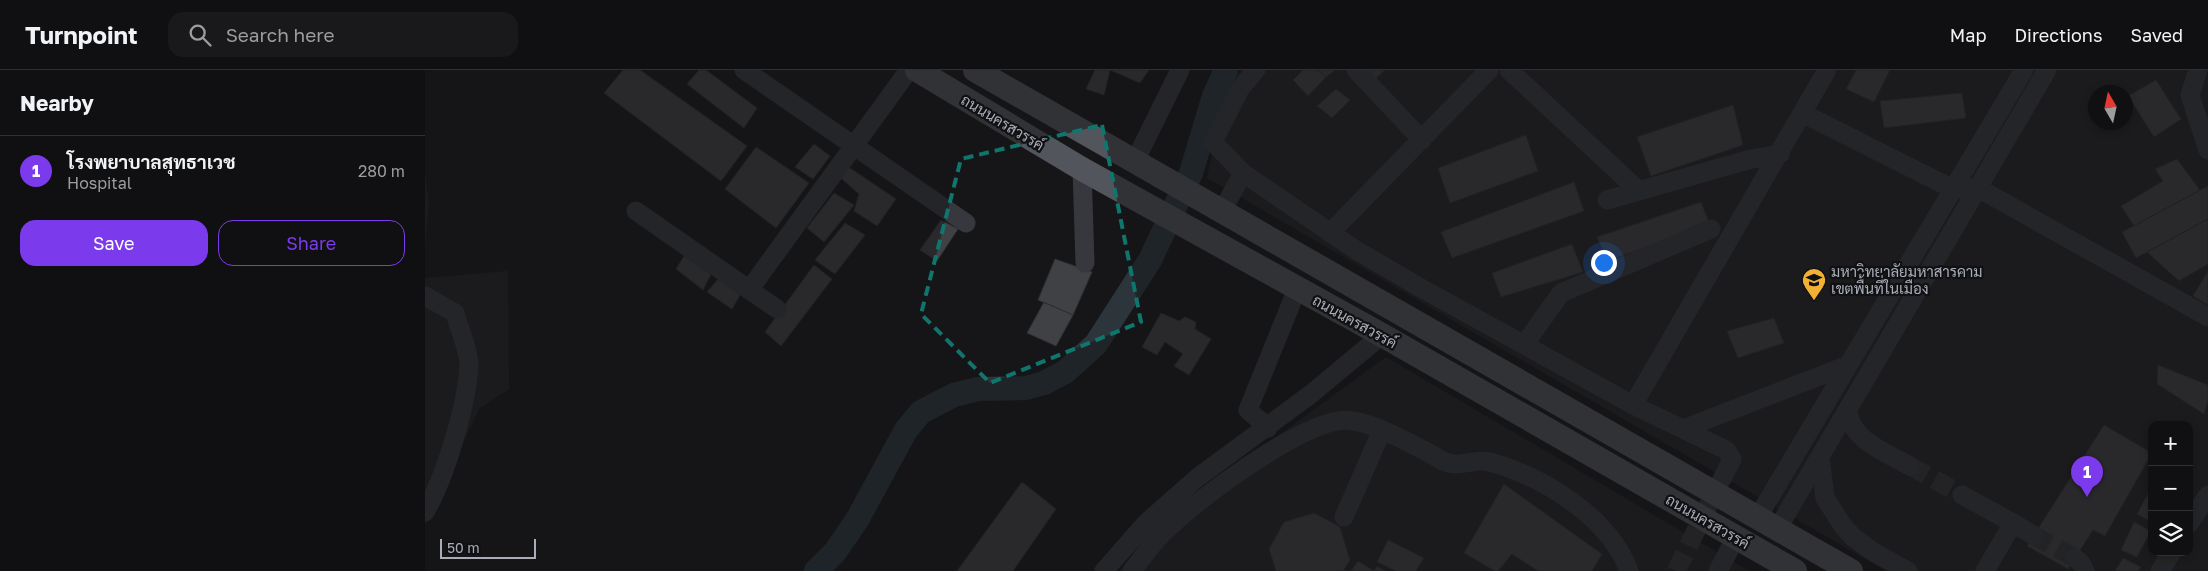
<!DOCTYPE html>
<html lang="en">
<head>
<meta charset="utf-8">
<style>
	body { margin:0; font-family:"Golos Text",Sarabun,sans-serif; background:#19191b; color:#f1f3f6 }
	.controls { position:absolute; right:15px; bottom:15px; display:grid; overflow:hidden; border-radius:10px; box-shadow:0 2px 8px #0003 }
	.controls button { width:45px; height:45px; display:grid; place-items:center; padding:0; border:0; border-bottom:1px solid #303032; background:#101012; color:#f1f3f6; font:25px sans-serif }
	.compass { position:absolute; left:1663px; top:15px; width:45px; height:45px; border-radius:50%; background:#101012; box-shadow:0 2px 8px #0003; rotate:351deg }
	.scale { position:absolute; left:15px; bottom:12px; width:96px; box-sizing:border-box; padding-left:5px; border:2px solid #a8adb8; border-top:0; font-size:14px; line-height:18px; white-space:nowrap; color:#a8adb8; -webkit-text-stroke:4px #111113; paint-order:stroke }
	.you { position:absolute; left:1178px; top:192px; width:18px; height:18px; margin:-12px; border:4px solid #fff; border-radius:50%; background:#1a73e8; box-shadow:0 0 0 8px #1a73e833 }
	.badge { display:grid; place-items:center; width:32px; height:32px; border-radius:50%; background:#7c3aed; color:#fff; font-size:16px; font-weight:700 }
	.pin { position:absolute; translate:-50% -41px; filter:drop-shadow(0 1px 2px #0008) }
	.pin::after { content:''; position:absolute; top:26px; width:18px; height:15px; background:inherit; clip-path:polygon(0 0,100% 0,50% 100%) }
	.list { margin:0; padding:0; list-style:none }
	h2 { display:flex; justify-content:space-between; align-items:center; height:65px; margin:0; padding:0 20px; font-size:21px }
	h2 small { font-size:16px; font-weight:400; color:#9c9d9f }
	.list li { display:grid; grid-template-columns:32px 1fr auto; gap:15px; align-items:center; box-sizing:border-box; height:70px; padding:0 20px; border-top:1px solid #303032 }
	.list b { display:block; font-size:19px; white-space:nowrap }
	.list p { margin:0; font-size:16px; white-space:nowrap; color:#9c9d9f }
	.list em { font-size:16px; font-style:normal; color:#9c9d9f }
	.actions { display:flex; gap:10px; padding:15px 20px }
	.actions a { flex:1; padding:11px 0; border:1px solid #7c3aed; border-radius:15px; text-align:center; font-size:18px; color:#7c3aed }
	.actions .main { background:#7c3aed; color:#fff }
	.icon { flex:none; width:28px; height:28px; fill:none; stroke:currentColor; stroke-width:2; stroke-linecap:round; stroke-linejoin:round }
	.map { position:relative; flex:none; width:1783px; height:501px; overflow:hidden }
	header { display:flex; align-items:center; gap:30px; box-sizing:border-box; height:70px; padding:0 25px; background:#101012; border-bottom:1px solid #303032 }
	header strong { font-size:24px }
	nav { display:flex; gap:28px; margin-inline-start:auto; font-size:18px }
	.search { width:350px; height:45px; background:#19191b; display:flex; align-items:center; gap:12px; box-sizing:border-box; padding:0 18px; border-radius:15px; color:#9c9d9f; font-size:19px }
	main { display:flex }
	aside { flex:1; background:#101012 }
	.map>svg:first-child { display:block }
</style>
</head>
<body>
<header>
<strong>Turnpoint</strong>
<div class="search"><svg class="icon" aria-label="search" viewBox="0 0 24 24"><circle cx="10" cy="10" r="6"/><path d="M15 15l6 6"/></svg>Search here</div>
<nav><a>Map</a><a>Directions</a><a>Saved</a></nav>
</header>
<main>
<aside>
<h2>Nearby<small></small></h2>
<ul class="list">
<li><span class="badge">1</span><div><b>โรงพยาบาลสุทธาเวช</b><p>Hospital</p></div><em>280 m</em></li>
</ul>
<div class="actions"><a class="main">Save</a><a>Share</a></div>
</aside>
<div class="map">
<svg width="1783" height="501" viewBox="0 0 1783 501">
	<rect width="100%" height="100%" fill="#161618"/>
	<path fill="#222225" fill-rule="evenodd" d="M816,0H1783V501H1461L782,108L802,16ZM1670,22H1700V52H1670ZM1727,355H1764V482H1727Z
		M0,104L4,133L0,176Z
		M83,201L84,319L54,339L0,455V208Z
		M961,287L1324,501H694L738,450Z"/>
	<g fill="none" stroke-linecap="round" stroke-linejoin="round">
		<path stroke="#2c353c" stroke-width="24" d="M391,501L410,482L432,450L481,360L496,342L529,325L553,319L601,318L619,313L640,302L671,274L725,190L766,103L789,26L801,0"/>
	</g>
	<path fill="#404145" stroke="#303034" d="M198,0H215L322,76L296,111L179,23Z
		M274,0H281L332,38L319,58L262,14Z
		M670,0H724L715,13L685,0L679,25L661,19Z
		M878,0H893L901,7L883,26L868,10Z
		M893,0H910L901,7Z
		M942,0H960L951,8Z
		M1431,0H1465L1449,32L1421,19Z
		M1731,10L1756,49L1729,67L1703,26Z
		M911,19L925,30L907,48L892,36Z
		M1537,23L1541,48L1459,58L1455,31Z
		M1308,35L1318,75L1226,106L1212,67Z
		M1101,65L1113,101L1025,133L1013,98Z
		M389,74L405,86L388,109L370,97Z
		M331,77L384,113L351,158L300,119Z
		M1752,89L1775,120L1709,156L1696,136L1738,111L1730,99Z
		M422,96L471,129L452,156L429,141L434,124L416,108Z
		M1149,112L1159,141L1027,188L1016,162Z
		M1783,116V149L1711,188L1697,162Z
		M409,123L429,135L399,172L382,158Z
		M1276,132L1285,155L1182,191L1172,167Z
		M1783,149V194L1754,211L1722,182Z
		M516,150L533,159L512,191L495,180Z
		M420,153L440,165L410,204L390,190Z
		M1147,174L1158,202L1076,227L1067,203Z
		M259,186L286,204L278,220L251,199Z
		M630,189L667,202L648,245L613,230Z
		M389,195L407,209L356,276L340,262Z
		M1783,201V235L1768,226Z
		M294,208L315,225L307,239L282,222Z
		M619,232L648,245L631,276L602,263Z
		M736,243L754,251L760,247L771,252L770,259L786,269L764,305L749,296L758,284L740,272L732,285L717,277Z
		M1349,248L1359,273L1313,288L1302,261Z
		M1733,295L1783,315V331L1779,344L1732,314Z
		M1679,355L1727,383L1680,466L1668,460L1643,499L1602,476Z
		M597,412L631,439L588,501H532Z
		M1079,414L1177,484L1167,501H1113L1087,484L1073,501H1070L1039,483Z
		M1727,416V452L1712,444Z
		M889,443L915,457L925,490L918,501H851L844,479L859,452Z
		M1709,452L1726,461L1712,487L1696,480Z
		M963,470L999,488L991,501H971L952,492Z
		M1698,488L1716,497L1713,501H1690Z
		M933,491L949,501H926Z
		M952,496L960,501H949Z"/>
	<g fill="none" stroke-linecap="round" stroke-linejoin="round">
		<path stroke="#333438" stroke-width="19" stroke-dasharray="19 9" stroke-linecap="butt" d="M1485,396L1537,425
			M1608,465L1650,488
			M1251,501L1295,412"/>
		<path stroke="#37383d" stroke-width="19" d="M319,0L541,153
			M931,0L997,70
			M1084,0L1214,121
			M1773,0L1765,25L1783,80
			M1377,43L1528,119L1553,118L1783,247
			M710,91L755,0
			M657,99L660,193
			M818,103L931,180L996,218L1208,335L1301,380L1307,389L1297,409
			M1182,130L1326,89L1355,84
			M211,141L352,239
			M797,141L818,103L788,72L815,19L831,0
			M905,163L1064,0
			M324,220L484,0
			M0,226L30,243C34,258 44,281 44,295C42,335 20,408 0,442
			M1099,275L1136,223L1286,159
			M1208,335L1402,0
			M1423,339C1424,370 1462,383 1485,396
			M843,358L823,340L872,219
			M1258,359L1423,295
			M1395,387L1400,428L1418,456L1428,467L1447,481L1483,501
			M1537,425L1588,453
			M919,447L957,360
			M1333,447L1599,0
			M1764,454L1783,425
			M1353,458L1622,0
			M1650,488L1656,493L1660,501
			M679,501L721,453L772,408L886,324L957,265
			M707,501C716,489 725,476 735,466C770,431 865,360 912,351C939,346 980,371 1004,383C1010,386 1017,392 1024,393C1037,397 1051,388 1065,392C1119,407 1184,447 1204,501
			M1293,501L1311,467
			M1560,501L1588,453L1608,465
			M1735,501L1747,482"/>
		<path stroke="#53555c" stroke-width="24" d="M492,0L657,99L957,265L1370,501
			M550,0L1426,501"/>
	</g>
	<path d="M0 0H1783V501H0ZM677,55L716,252L565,313L496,244L536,89Z" fill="#161618" fill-opacity=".55" fill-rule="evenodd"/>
	<path fill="none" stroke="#0f766e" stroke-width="4" stroke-dasharray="10 6" stroke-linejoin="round" d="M677,55L716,252L565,313L496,244L536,89Z"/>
	<defs>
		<g id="university-pin" transform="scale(1.25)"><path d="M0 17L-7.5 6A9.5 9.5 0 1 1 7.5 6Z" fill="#f2b134" stroke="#111113"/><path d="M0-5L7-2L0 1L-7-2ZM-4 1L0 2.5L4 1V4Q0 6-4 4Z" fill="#111"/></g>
	</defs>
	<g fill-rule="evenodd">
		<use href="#university-pin" x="1389" y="210"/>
	</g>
	<g text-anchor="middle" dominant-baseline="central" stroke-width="4.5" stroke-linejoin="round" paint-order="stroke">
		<g font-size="15" fill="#a8adb8" stroke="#111113">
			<text transform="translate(578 52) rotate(31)">ถนนนครสวรรค์</text>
			<text transform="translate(930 251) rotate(29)">ถนนนครสวรรค์</text>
			<text transform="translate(1283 451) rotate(30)">ถนนนครสวรรค์</text>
		</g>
		<g font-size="15" fill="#a8adb8" stroke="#111113" text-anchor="start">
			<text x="1406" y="201">มหาวิทยาลัยมหาสารคาม<tspan x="1406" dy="17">เขตพื้นที่ในเมือง</tspan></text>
		</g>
	</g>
</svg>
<div class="controls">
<button>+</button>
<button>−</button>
<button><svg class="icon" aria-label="layers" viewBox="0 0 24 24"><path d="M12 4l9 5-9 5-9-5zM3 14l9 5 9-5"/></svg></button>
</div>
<svg class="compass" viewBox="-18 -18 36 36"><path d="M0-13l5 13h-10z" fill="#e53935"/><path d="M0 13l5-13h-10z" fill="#9c9d9f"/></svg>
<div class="scale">50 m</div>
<div class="you"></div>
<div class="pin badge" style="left:1662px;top:427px">1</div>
</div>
</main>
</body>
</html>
